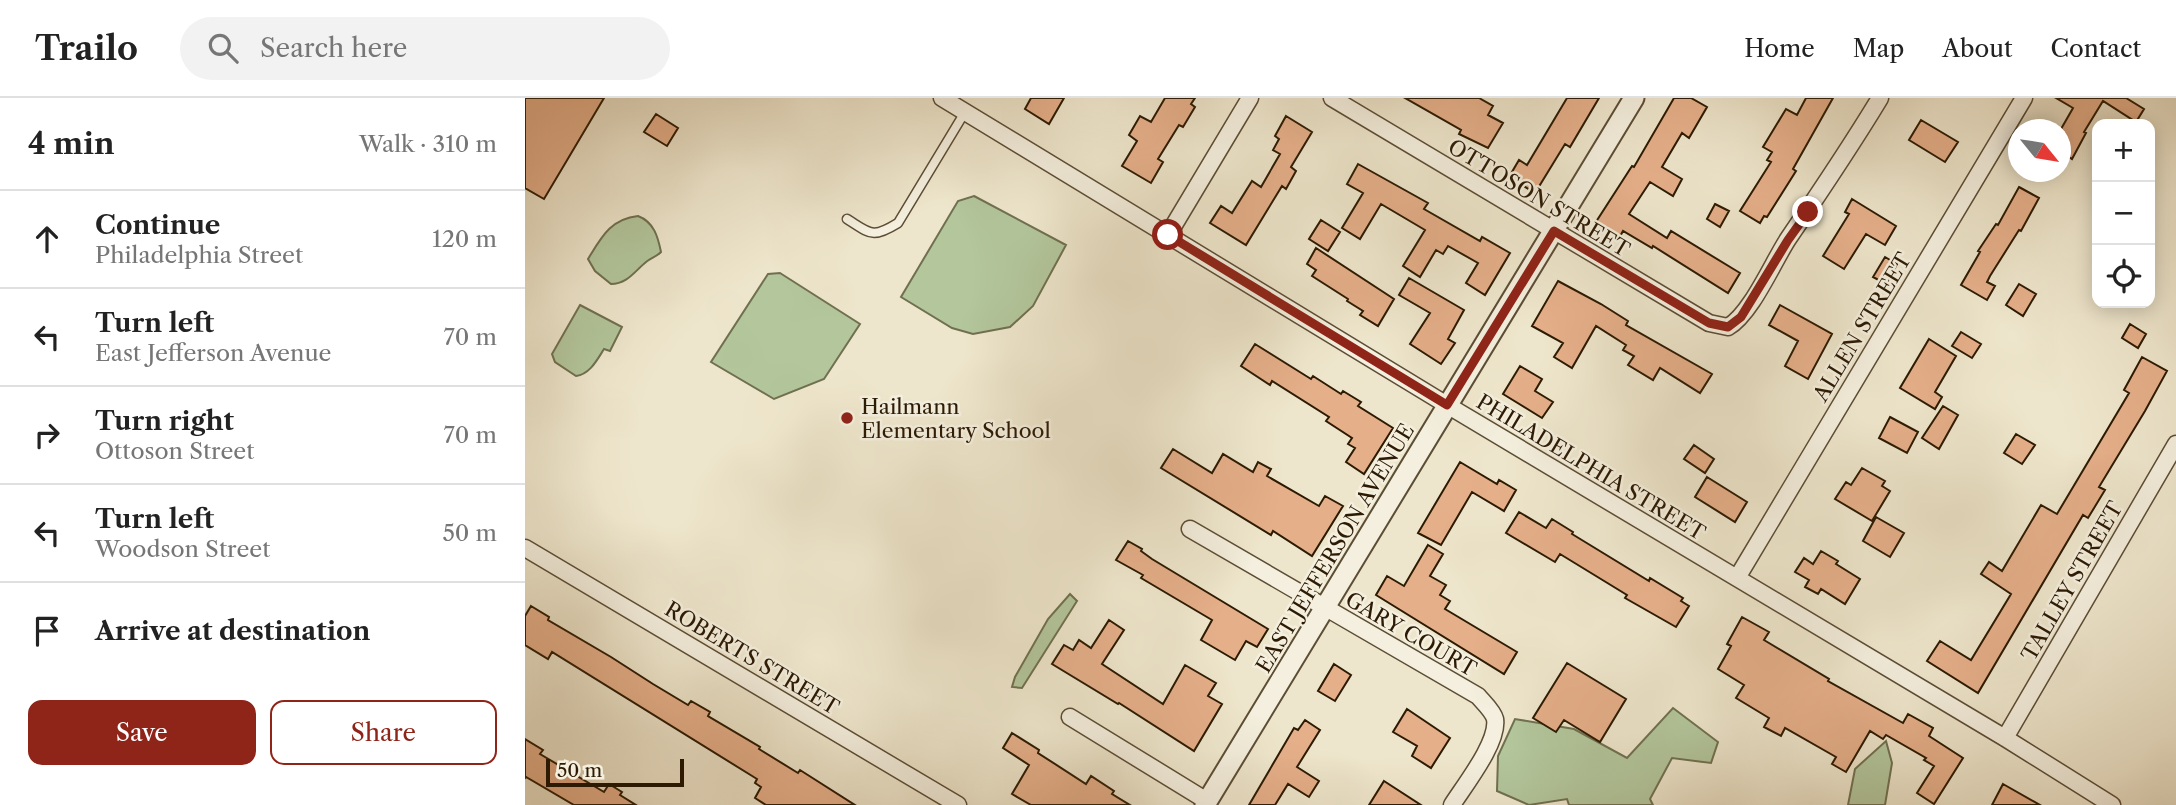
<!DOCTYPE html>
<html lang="en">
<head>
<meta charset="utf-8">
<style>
	body { margin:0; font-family:"Libre Caslon Text",serif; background:#f2f2f2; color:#222 }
	.controls { position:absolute; right:21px; top:21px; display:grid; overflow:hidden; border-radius:14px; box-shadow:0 4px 18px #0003 }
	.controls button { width:63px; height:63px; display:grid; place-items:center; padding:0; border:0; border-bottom:2px solid #e0e0e0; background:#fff; color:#222; font:35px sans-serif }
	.compass { position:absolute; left:1483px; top:21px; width:63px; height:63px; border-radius:50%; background:#fff; box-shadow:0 4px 18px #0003; rotate:120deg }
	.scale { position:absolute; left:21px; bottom:18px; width:138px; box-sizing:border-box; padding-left:7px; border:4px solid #2c1a03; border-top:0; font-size:19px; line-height:24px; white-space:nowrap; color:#2c1a03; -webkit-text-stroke:5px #f4efde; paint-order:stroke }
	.stop { position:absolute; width:21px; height:21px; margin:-16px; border:5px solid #8f2418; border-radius:50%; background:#fff }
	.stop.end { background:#8f2418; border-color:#fff; box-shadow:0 2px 7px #0008 }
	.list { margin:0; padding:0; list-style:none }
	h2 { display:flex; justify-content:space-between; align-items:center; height:91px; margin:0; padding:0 28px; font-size:30px }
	h2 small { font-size:23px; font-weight:400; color:#767676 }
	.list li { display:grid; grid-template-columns:46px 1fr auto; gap:21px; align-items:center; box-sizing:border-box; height:98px; padding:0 28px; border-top:2px solid #e0e0e0 }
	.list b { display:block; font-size:26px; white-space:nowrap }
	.list p { margin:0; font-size:23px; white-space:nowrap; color:#767676 }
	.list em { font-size:23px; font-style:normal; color:#767676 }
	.actions { display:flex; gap:14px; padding:21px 28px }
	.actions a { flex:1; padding:16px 0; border:2px solid #8f2418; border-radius:14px; text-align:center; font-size:24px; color:#8f2418 }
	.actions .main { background:#8f2418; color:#fff }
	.icon { flex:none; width:38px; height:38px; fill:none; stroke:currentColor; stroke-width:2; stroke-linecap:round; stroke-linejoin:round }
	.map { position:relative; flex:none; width:1651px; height:707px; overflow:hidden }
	header { display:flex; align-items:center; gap:42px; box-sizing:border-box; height:98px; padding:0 35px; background:#fff; border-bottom:2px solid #e0e0e0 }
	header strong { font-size:33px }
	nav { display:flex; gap:38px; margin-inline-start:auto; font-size:24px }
	.search { width:490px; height:63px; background:#f2f2f2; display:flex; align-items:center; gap:18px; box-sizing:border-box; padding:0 24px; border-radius:38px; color:#767676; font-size:26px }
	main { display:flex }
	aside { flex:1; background:#fff }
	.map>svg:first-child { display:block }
</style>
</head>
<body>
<header>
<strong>Trailo</strong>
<div class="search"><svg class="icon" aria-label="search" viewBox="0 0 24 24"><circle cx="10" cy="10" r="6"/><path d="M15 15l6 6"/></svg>Search here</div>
<nav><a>Home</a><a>Map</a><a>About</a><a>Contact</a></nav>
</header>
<main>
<aside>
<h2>4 min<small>Walk · 310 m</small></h2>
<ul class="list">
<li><svg class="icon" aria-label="ahead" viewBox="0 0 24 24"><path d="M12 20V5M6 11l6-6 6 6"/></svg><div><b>Continue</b><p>Philadelphia Street</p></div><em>120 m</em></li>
<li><svg class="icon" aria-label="left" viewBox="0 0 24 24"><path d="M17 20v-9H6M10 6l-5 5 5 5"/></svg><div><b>Turn left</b><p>East Jefferson Avenue</p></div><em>70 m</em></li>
<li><svg class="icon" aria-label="right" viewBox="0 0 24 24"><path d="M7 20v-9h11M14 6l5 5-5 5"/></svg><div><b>Turn right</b><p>Ottoson Street</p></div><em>70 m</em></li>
<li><svg class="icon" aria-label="left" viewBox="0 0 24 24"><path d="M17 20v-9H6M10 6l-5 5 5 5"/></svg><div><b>Turn left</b><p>Woodson Street</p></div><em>50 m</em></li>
<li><svg class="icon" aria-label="arrive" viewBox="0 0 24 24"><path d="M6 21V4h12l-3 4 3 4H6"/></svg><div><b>Arrive at destination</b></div></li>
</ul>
<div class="actions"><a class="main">Save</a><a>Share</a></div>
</aside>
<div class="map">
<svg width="1651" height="707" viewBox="0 0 1651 707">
	<rect width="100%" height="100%" fill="#eee6cc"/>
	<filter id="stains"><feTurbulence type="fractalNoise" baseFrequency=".00286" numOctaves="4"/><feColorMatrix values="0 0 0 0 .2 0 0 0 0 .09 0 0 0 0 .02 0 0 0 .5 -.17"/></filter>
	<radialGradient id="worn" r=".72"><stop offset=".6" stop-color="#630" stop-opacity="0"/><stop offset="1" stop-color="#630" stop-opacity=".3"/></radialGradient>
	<path fill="#b3c69c" stroke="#707050" stroke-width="2" d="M449,98L541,147L508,208L485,229L448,236L427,230L376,199L433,103Z
		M113,118C129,124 133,139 136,154C131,159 126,160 121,164C109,174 102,186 86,186L70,173L63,161C76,140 85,121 113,118Z
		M255,175L335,226L299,281L249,301L186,264L243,176Z
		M55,207L97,229L85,253L79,251C72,262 65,276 51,278L30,264L27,256Z
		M545,496L552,503L497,590L487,589L490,579L523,521Z
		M1148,610L1193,644L1186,665L1147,660L1125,701L1128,707H1044L1042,701L1004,707L972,693L973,658L990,621L1049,631L1102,660Z
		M1361,643L1367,665L1360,707H1323L1330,671Z"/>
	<path fill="#e5af89" stroke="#2c1a03" stroke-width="2" d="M0,0H79L19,101L0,90Z
		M506,0H539L524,26L500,11Z
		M640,0H670L666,6L670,9L658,29L654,27L633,61L638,64L626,85L597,68L612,43L604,37L615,18L626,24Z
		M880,0H954L968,8L963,17L978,25L963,50L934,36L936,32Z
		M1042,0H1074L1045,49L1040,46L1010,95L984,79L994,62L1002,67Z
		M1149,0H1166L1182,9L1164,40L1157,35L1137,69L1157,81L1148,98L1125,84L1104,116L1142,140L1146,133L1215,175L1203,195L1128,148L1127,150L1098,133L1093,142L1069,127L1107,68L1109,69Z
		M1281,0H1308L1268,71L1271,73L1242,119L1239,118L1235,125L1215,113L1246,64L1242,62L1247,54L1238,49L1261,11L1272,17Z
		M1531,0H1601L1619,11L1611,24L1578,3L1559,34L1561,35L1547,61L1536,54V31L1548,10Z
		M131,16L153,30L142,48L119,34Z
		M761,18L787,34L766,69L771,73L761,91L757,88L721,147L685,125L696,108L707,115L727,83L736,89L755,56L748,52L754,41L750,38Z
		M1396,22L1433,44L1420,64L1384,42Z
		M833,66L903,105L899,111L955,143L957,139L985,155L960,197L941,185L953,165L923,148L918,156L911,152L895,179L878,168L900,132L856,106L835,141L817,130L838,95L822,86Z
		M1494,89L1514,100L1496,133L1494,132L1465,178L1462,184L1470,188L1462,202L1436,187L1455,154L1453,153L1471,126L1473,127Z
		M1327,101L1371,128L1360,147L1341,136L1319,171L1298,158L1324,116L1320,114Z
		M1190,106L1204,113L1195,129L1182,121Z
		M796,122L815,134L803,153L784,141Z
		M791,150L869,201L853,228L835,217L838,213L822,203L823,201L787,178L791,172L782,166Z
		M1360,159L1372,166L1361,186L1348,179Z
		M884,180L939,212L923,241L930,245L916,266L885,246L905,215L874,197Z
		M1033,183L1076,206L1103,223L1101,227L1187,276L1175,295L1135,270L1128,282L1103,267L1109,258L1098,252L1101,247L1071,228L1047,270L1029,259L1038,245L1007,228Z
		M1494,186L1511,196L1498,218L1481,207Z
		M1255,207L1307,236L1283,281L1260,268L1273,243L1244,227Z
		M1605,226L1621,236L1613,250L1597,240Z
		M1436,234L1456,246L1447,260L1427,248Z
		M1404,241L1431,258L1410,294L1417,299L1410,311L1375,290Z
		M730,246L786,281L788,278L816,296L818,293L836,304L833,308L868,330L839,376L821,364L830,350L823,346L827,340L801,323L804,319L747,283L745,287L716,268Z
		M1617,259L1642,273L1620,313L1574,389L1580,392L1563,420L1558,417L1453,595L1402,563L1415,543L1446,562L1486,496L1456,476L1464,464L1477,473L1516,407L1532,416L1604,295L1599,292Z
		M995,268L1017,281L1010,293L1028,304L1017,320L978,296Z
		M1418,308L1433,317L1414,351L1397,340Z
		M1365,319L1393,334L1382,355L1354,340Z
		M1491,336L1510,347L1497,366L1479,355Z
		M1169,347L1189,361L1180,375L1159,361Z
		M648,351L687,375L698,356L728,374L733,364L746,371L742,378L794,408L800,398L818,408L787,458L748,433L746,437L636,370Z
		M935,364L972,386L974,382L991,392L979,413L947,394L916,447L893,435Z
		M1337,370L1360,383L1357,388L1365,393L1347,423L1310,401L1321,384L1326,387Z
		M1182,379L1222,404L1210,424L1170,399Z
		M994,414L1021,430L1027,421L1048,434L1047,436L1124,483L1125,480L1158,500L1156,503L1164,508L1151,529L1100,500L1102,497L1035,456L1030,464L981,435Z
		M1351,419L1379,435L1365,459L1338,443Z
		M603,443L617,451L616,453L627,461L743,531L732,549L721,543L710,562L676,542L687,522L616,480L618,477L591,462Z
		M903,447L918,456L905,478L921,487L915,497L925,503L920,511L992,554L979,576L851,497L862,478L879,488Z
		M1296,453L1313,463L1311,466L1335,481L1320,506L1296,491L1293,496L1280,489L1284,482L1270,474L1279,460L1288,466Z
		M6,508L24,519L23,522L86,559L128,586L163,607L166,603L185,614L183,618L235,649L234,651L273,675L275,672L330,707H241L230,700L236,689L230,685L232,681L27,554L23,561L0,547V518Z
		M1217,519L1244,534L1239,542L1304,581L1303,583L1378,625L1383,616L1408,630L1404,638L1438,660L1409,706L1392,695L1409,668L1399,662L1401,660L1361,637L1358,641L1345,633L1321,674L1307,666L1311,659L1260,630L1256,638L1239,629L1244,620L1211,600L1219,587L1193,571L1206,548L1202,546Z
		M584,522L599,532L577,566L638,606L660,567L691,585L683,598L697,606L669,653L594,605L593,606L527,566L539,547L548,552L554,542L566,550Z
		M1042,565L1101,601L1075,644L1039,622L1031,634L1008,620Z
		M809,566L826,577L810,603L793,593Z
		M882,611L925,640L906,670L887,658L892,648L868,634Z
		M780,622L795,632L772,669L794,683L784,699L763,686L750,707H724L769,630L773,632Z
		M487,635L514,652L513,655L561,686L566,678L589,693L587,696L605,707H506L487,696L504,667L478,650Z
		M0,641L18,652L15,656L79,694L84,686L97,694L95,697L111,707H49L1,679L0,680Z
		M859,683L896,707H844Z
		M1478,686L1515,707H1467Z"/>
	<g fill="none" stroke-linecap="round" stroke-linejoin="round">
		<g stroke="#5c4d35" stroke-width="11">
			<path id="service" d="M322,121C346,136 347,141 373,125L440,14"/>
		</g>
		<g stroke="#5c4d35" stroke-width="19">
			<path id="minor" d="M417,0L922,307L1480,640L1587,707
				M807,0L1184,225L1203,229C1226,216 1248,164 1263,141C1295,94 1326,48 1355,0
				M643,137L725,0
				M665,431L953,598C959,605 968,613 970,621C974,644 939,688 927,707
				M0,450L433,707
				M1212,480L1499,0
				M545,619L682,703
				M1480,640L1651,346"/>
		</g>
		<g stroke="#5c4d35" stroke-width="23">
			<path id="tertiary" d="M680,707L1109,0"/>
		</g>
		<use href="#service" stroke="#f4efde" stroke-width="8"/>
		<use href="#minor" stroke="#f4efde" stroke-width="16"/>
		<use href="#tertiary" stroke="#f4efde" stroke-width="19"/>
	</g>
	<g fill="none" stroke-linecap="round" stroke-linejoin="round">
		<path stroke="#8f2418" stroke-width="9" d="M643,137L922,307L1029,133L1184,225L1203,229L1216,219L1263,142L1283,114"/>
	</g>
	<circle fill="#8f2418" stroke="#f4efde" stroke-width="2.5" cx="322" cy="320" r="7"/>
	<g text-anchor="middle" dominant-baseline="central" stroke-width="5" stroke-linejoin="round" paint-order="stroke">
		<g font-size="21" fill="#2c1a03" stroke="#f4efde">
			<text transform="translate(1014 100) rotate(31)">OTTOSON STREET</text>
			<text transform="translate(1337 229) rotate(-59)">ALLEN STREET</text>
			<text transform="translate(1066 369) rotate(31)">PHILADELPHIA STREET</text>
			<text transform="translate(810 450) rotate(-59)">EAST JEFFERSON AVENUE</text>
			<text transform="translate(1547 483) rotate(-60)">TALLEY STREET</text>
			<text transform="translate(886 536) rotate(30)">GARY COURT</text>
			<text transform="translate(227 560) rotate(31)">ROBERTS STREET</text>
		</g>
		<g font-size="21" fill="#2c1a03" stroke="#f4efde" text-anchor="start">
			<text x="336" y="308">Hailmann<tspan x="336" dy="24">Elementary School</tspan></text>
		</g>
	</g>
	<rect width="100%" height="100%" filter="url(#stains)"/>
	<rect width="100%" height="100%" fill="url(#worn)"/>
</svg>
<div class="controls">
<button>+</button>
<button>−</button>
<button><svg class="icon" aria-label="locate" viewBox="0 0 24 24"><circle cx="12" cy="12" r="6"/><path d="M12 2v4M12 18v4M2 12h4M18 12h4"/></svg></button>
</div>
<svg class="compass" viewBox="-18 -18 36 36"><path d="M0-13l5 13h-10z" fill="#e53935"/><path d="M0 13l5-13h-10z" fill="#767676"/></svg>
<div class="scale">50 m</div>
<div class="stop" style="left:643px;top:137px"></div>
<div class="stop end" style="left:1283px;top:114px"></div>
</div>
</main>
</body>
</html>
